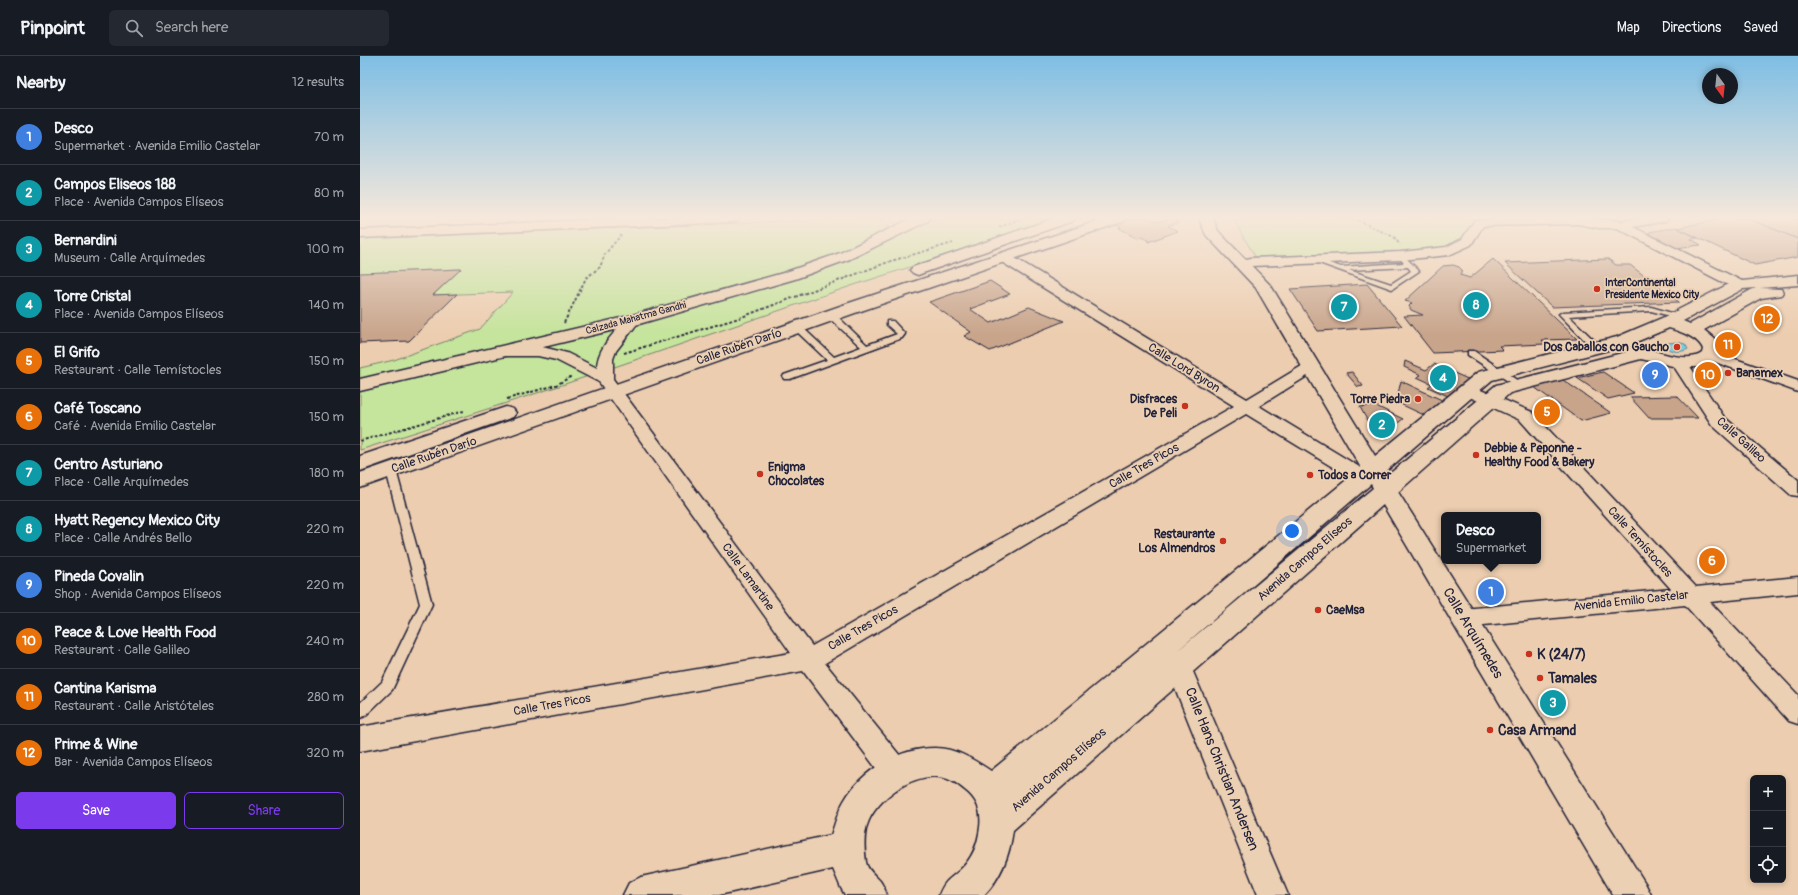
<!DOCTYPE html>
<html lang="en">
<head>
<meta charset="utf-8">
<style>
	body { margin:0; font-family:Pangolin,sans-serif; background:#242831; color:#f1f3f6 }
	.controls { position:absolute; right:12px; bottom:12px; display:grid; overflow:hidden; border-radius:6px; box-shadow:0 2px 6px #0003 }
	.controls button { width:36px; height:36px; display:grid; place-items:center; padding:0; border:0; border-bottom:1px solid #363941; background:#171b24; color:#f1f3f6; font:20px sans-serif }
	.compass { position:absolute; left:1342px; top:12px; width:36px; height:36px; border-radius:50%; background:#171b24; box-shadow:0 2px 6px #0003; rotate:165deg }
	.you { position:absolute; left:932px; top:475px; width:14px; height:14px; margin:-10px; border:3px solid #fff; border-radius:50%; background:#1a73e8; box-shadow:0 0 0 6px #1a73e833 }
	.badge { display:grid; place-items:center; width:26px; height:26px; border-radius:50%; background:#7c3aed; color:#fff; font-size:13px; font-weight:700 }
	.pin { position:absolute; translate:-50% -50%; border:2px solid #fff; box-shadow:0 1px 4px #0006 }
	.popup { position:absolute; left:1081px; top:456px; width:100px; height:52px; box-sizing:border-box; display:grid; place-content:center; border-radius:6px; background:#171b24; filter:drop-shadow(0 1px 3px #0005); font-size:13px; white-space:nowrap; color:#9ea1a6 }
	.popup b { font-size:15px; color:#f1f3f6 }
	.popup::after { content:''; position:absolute; left:50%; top:100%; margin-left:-8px; border:8px solid transparent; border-top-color:#171b24 }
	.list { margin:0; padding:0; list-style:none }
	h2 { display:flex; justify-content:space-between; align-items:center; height:52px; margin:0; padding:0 16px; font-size:17px }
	h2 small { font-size:13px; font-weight:400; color:#9ea1a6 }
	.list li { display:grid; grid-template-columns:26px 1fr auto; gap:12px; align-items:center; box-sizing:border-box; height:56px; padding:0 16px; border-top:1px solid #363941 }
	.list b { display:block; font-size:15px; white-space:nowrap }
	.list p { margin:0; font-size:13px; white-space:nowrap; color:#9ea1a6 }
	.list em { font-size:13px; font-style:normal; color:#9ea1a6 }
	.actions { display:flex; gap:8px; padding:12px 16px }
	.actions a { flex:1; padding:9px 0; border:1px solid #7c3aed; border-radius:6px; text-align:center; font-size:14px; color:#7c3aed }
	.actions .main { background:#7c3aed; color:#fff }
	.icon { flex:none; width:22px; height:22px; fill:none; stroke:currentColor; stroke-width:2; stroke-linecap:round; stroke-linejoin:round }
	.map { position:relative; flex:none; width:1438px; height:839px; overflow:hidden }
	header { display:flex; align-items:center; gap:24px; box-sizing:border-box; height:56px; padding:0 20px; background:#171b24; border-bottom:1px solid #363941 }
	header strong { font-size:19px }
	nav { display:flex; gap:22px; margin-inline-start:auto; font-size:14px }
	.search { width:280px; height:36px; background:#242831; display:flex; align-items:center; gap:10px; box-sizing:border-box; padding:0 14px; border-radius:6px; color:#9ea1a6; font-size:15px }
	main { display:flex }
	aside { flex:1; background:#171b24 }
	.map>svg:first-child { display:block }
</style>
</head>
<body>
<header>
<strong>Pinpoint</strong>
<div class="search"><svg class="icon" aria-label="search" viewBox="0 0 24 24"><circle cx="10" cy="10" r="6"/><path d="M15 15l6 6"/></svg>Search here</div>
<nav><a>Map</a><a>Directions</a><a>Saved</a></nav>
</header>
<main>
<aside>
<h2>Nearby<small>12 results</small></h2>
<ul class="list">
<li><span class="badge" style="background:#3f7fe0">1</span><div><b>Desco</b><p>Supermarket · Avenida Emilio Castelar</p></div><em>70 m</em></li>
<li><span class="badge" style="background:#0f9aa8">2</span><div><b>Campos Eliseos 188</b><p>Place · Avenida Campos Elíseos</p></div><em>80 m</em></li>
<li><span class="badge" style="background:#0f9aa8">3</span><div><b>Bernardini</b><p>Museum · Calle Arquímedes</p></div><em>100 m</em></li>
<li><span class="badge" style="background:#0f9aa8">4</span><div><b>Torre Cristal</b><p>Place · Avenida Campos Elíseos</p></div><em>140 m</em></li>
<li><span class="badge" style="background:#e8710a">5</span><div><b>El Grifo</b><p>Restaurant · Calle Temístocles</p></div><em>150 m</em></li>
<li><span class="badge" style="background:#e8710a">6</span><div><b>Café Toscano</b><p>Café · Avenida Emilio Castelar</p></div><em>150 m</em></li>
<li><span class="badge" style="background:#0f9aa8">7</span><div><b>Centro Asturiano</b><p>Place · Calle Arquímedes</p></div><em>180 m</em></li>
<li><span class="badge" style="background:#0f9aa8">8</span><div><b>Hyatt Regency Mexico City</b><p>Place · Calle Andrés Bello</p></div><em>220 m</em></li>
<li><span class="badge" style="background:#3f7fe0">9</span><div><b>Pineda Covalin</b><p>Shop · Avenida Campos Elíseos</p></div><em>220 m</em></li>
<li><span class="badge" style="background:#e8710a">10</span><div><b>Peace &amp; Love Health Food</b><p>Restaurant · Calle Galileo</p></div><em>240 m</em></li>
<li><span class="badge" style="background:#e8710a">11</span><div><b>Cantina Karisma</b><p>Restaurant · Calle Aristóteles</p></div><em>280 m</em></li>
<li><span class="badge" style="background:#e8710a">12</span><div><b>Prime &amp; Wine</b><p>Bar · Avenida Campos Elíseos</p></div><em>320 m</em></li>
</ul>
<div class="actions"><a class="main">Save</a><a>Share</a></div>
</aside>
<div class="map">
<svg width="1438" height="839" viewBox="0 0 1438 839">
	<rect width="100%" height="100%" fill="#eccdaf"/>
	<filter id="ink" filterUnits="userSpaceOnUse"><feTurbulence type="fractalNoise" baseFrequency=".025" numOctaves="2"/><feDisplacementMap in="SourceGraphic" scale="8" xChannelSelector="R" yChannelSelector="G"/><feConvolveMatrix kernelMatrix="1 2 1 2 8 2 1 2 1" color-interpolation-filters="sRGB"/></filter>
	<g filter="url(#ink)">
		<path fill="#c5e49c" stroke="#74836c" d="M496,162L521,163L529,171L479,197L411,220L289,256L0,327V312L34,304L120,273L153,236L73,239L101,213L0,217V183Z
			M569,162H702L491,230L199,330L0,394V331L365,242Z
			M872,162H1290L1242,169L1218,166L1122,170L1088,195L898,205Z"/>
		<path fill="#7fccdd" stroke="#5a889c" d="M1317,286L1325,288L1328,293C1321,297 1311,296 1305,291L1308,287Z"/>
		<path fill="#c8a48b" stroke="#22223b" d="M770,162H790L799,166L810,162L819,166L808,170L818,175L788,186V184L781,181L778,182L759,172L761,171L754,168Z
			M1365,162H1387L1438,183V201L1395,209L1317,172Z
			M1387,162H1438V183Z
			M1316,171L1338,182L1331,183L1341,189L1315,192L1289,180V176Z
			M1133,203L1217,283L1182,284L1185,288L1139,290L1143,294L1073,297L1044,260L1063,259L1051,254L1049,250L1052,247L1045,245L1083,210L1093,209L1099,211L1102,214L1100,219L1110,222Z
			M1248,203L1256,209H1270L1319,246L1192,251L1145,207Z
			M101,213L73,239L97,238L49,285L0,287V217Z
			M630,225L650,238L610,253L631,267L669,251L704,265L630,295L604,280L611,276L569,246Z
			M1007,228L1042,270L958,275L930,233Z
			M1045,305L1066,314L1074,308L1110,324L1088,340L1068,331L1072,328L1057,321L1061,319L1044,311Z
			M992,316L1003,330L998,331L986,317Z
			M1243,316L1274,337L1248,343L1217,322Z
			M1203,324L1251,357L1221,365L1174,331Z
			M1041,325L1084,345L1066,360L1036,346Z
			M1317,340L1338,362H1289L1270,341Z
			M1014,349L1043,363L1023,378L1013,375L1000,351Z"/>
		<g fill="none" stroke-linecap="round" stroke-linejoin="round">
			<g stroke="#22223b" stroke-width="3">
				<path id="lane" d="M1041,198L1043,199L1059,215L1032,233L948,203L951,201L981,211L1044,207L1038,200ZM1048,211L1051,215L1031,228L989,214Z
					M1291,251L1322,260L1318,262L1291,255L1209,260L1240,290V294H1234L1199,258L1203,256Z
					M468,257H474L507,289L537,278L527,269V265H533L545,278L542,282L430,323H424L423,321L424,319L467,304L434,273V269H440L474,301L501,291L468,261Z
					M1108,295H1114L1164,329L1163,331H1157L1108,299Z
					M31,411L36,414L72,548L32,634L5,660L0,662V647L22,626L60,548L26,414Z"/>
			</g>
			<g stroke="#22223b" stroke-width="3">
				<path id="street" d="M1167,162H1226L1262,165L1282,162H1308L1306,165L1273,171L1384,226L1386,229L1384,232H1374L1257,172H1239L1218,168L1123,170L1111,189L1089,199L1041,204L891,210L886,209L884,206L886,203L891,202L1041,196L1086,191L1102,183L1115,164Z
					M645,198L650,199L887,343L945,308L951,306L957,308L959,311L957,314L899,350L1011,418L1014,422L1011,426L1004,428L997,426L886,358L465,607L545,706L549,715L545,724L535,728L525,724L443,615L0,695V671L431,597L239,326L196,304L178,300H143L137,298L135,295L137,292L178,290L207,297L237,312C237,292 255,276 268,261L273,260L278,261L280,264L256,295L253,303V323L452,590L874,350L640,205L638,202L640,199Z
					M1350,294L1438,325V336L1344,302L1342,299L1344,296Z
					M1319,301L1325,303L1364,361L1438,424V440L1431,439L1352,369L1311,306L1313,303Z
					M1109,329L1172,356L1336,531L1438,521V537L1350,546L1438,639V668L1429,665L1325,549L1104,571L1096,568L1093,562L1096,556L1104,553L1311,533L1160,364L1103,338L1101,334L1103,330Z
					M811,592C821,596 826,601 831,611L928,839H898L809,617L799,602L803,595Z"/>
			</g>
			<g stroke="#22223b" stroke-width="3">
				<path id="secondary" d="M276,162H379L377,165L372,166L0,182V174Z
					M552,162H570L568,165L490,203L435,223L279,268L0,335V323L269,260L423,217L480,197Z
					M695,162H715L713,165L563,217L558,219L553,217L550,214L553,211Z
					M747,162H767L765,165L495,257L0,432V417L483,249Z
					M839,162H853L858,175L911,230L1015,400L1118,316L1257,281L1302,262L1373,226L1438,219V229L1400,232L1421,233L1423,236L1421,239L1401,242L1344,274L1356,284L1361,293L1359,299L1351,307L1337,311H1317L1281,303L1150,337L1038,436L1285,827L1291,839H1253L1023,449L653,774C650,798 641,822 624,839H579C585,824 589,824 600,814C613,802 618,788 620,771C622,755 617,743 605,734C601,731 597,727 592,725C563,710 522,737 509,764C503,777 504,792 506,806C507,814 515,819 520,825C523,829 525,834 527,839H485L481,832L473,813L359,839H263L269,827L281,821L471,779C475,768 478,755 484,745C502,714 539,692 575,692C596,692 614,704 631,715L1001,412L896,232L846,179ZM1396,232L1391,234L1330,268L1323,265L1383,233ZM1309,272C1321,276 1338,281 1343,293L1342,297C1328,308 1289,295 1276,286ZM1260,291L1266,296L1136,329L1027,420L1025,416L1132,324ZM1011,428L1013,432L817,595Z
					M146,351L153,353L156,357L153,361L0,415V400Z"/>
			</g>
			<path stroke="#22223b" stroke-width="2" stroke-dasharray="3 2" stroke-linecap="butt" d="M993,162L1034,181L1040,189
				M639,171L663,162
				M204,267L226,222L240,211L245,198L261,179
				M264,297L379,262L531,205L593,187
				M147,343L196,329L212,320
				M0,385L104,355"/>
			<use href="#lane" fill="#ecd0b3" fill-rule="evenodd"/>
			<use href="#street" fill="#ecd0b3" fill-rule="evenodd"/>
			<use href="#secondary" fill="#ecd0b3" fill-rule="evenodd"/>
		</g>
	</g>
	<linearGradient id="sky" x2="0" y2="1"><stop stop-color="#7ebee4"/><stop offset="0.58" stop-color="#f6e8db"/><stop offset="1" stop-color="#f6e8db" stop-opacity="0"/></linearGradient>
	<rect width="1438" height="279" fill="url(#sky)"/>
	<g fill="#c8321e" stroke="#ecd0b3" stroke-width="1.5">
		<circle cx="1237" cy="233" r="4"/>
		<circle cx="1317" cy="291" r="4"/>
		<circle cx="1368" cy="317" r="4"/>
		<circle cx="1058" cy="343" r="4"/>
		<circle cx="825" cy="350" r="4"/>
		<circle cx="1116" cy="399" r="4"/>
		<circle cx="400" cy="418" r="4"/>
		<circle cx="950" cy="419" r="4"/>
		<circle cx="863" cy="485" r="4"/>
		<circle cx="958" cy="554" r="4"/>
		<circle cx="1169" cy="598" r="4"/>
		<circle cx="1180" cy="622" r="4"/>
		<circle cx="1130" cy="674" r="4"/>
	</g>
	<g text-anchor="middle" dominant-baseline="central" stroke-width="3.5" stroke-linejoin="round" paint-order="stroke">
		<g font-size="10" font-weight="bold" fill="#22223b" stroke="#ecd0b3" text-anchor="start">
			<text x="1245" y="227">InterContinental<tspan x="1245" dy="12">Presidente Mexico City</tspan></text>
		</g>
		<g font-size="10" fill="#22223b" stroke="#ecd0b3">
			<text transform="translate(276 262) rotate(-15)">Calzada Mahatma Gandhi</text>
		</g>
		<g font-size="12" fill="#22223b" stroke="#ecd0b3">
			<text transform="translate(379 291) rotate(-19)">Calle Rubén Darío</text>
			<text transform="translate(824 312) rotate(32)">Calle Lord Byron</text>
			<text transform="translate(1381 384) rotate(42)">Calle Galileo</text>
			<text transform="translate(74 399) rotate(-19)">Calle Rubén Darío</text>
			<text transform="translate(784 410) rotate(-30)">Calle Tres Picos</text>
			<text transform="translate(1280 486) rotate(48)">Calle Temístocles</text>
			<text transform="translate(945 503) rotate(-41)">Avenida Campos Elíseos</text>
			<text transform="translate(388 521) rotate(54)">Calle Lamartine</text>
			<text transform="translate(1271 545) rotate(-6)">Avenida Emilio Castelar</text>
			<text transform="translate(503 572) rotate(-30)">Calle Tres Picos</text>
			<text transform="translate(192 649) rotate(-10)">Calle Tres Picos</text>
			<text transform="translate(699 714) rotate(-41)">Avenida Campos Elíseos</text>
		</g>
		<g font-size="12" font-weight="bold" fill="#22223b" stroke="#ecd0b3" text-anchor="start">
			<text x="1309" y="291" text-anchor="end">Dos Caballos con Gaucho</text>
			<text x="1376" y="317">Banamex</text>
			<text x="817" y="343" text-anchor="end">Disfraces<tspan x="817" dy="14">De Peli</tspan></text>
			<text x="1050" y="343" text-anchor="end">Torre Piedra</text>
			<text x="1124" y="392">Debbie &amp; Peponne -<tspan x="1124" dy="14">Healthy Food &amp; Bakery</tspan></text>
			<text x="408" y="411">Enigma<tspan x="408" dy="14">Chocolates</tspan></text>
			<text x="958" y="419">Todos a Correr</text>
			<text x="855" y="478" text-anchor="end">Restaurante<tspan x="855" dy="14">Los Almendros</tspan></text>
			<text x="966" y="554">CaeMsa</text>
		</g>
		<g font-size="14" fill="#22223b" stroke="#ecd0b3">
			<text transform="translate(1113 577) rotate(59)">Calle Arquímedes</text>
			<text transform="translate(862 713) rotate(68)">Calle Hans Christian Andersen</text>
		</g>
		<g font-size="14" font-weight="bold" fill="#22223b" stroke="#ecd0b3" text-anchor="start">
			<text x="1177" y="598">K (24/7)</text>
			<text x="1188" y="622">Tamales</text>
			<text x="1138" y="674">Casa Armand</text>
		</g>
	</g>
</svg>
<div class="controls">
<button>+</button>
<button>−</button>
<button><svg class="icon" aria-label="locate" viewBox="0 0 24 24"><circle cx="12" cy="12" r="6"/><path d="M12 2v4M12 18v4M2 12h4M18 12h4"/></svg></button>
</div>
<svg class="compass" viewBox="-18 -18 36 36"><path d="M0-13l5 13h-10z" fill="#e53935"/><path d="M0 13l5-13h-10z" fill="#9ea1a6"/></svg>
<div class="you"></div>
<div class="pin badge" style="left:1131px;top:536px;background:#3f7fe0">1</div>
<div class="popup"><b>Desco</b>Supermarket</div>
<div class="pin badge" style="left:1022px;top:369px;background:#0f9aa8">2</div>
<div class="pin badge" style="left:1193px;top:647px;background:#0f9aa8">3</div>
<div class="pin badge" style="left:1083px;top:322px;background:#0f9aa8">4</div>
<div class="pin badge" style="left:1187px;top:356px;background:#e8710a">5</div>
<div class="pin badge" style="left:1352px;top:505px;background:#e8710a">6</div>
<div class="pin badge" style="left:984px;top:251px;background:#0f9aa8">7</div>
<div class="pin badge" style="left:1116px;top:249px;background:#0f9aa8">8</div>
<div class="pin badge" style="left:1295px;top:319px;background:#3f7fe0">9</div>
<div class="pin badge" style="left:1348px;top:319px;background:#e8710a">10</div>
<div class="pin badge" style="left:1368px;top:289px;background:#e8710a">11</div>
<div class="pin badge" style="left:1407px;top:263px;background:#e8710a">12</div>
</div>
</main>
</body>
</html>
